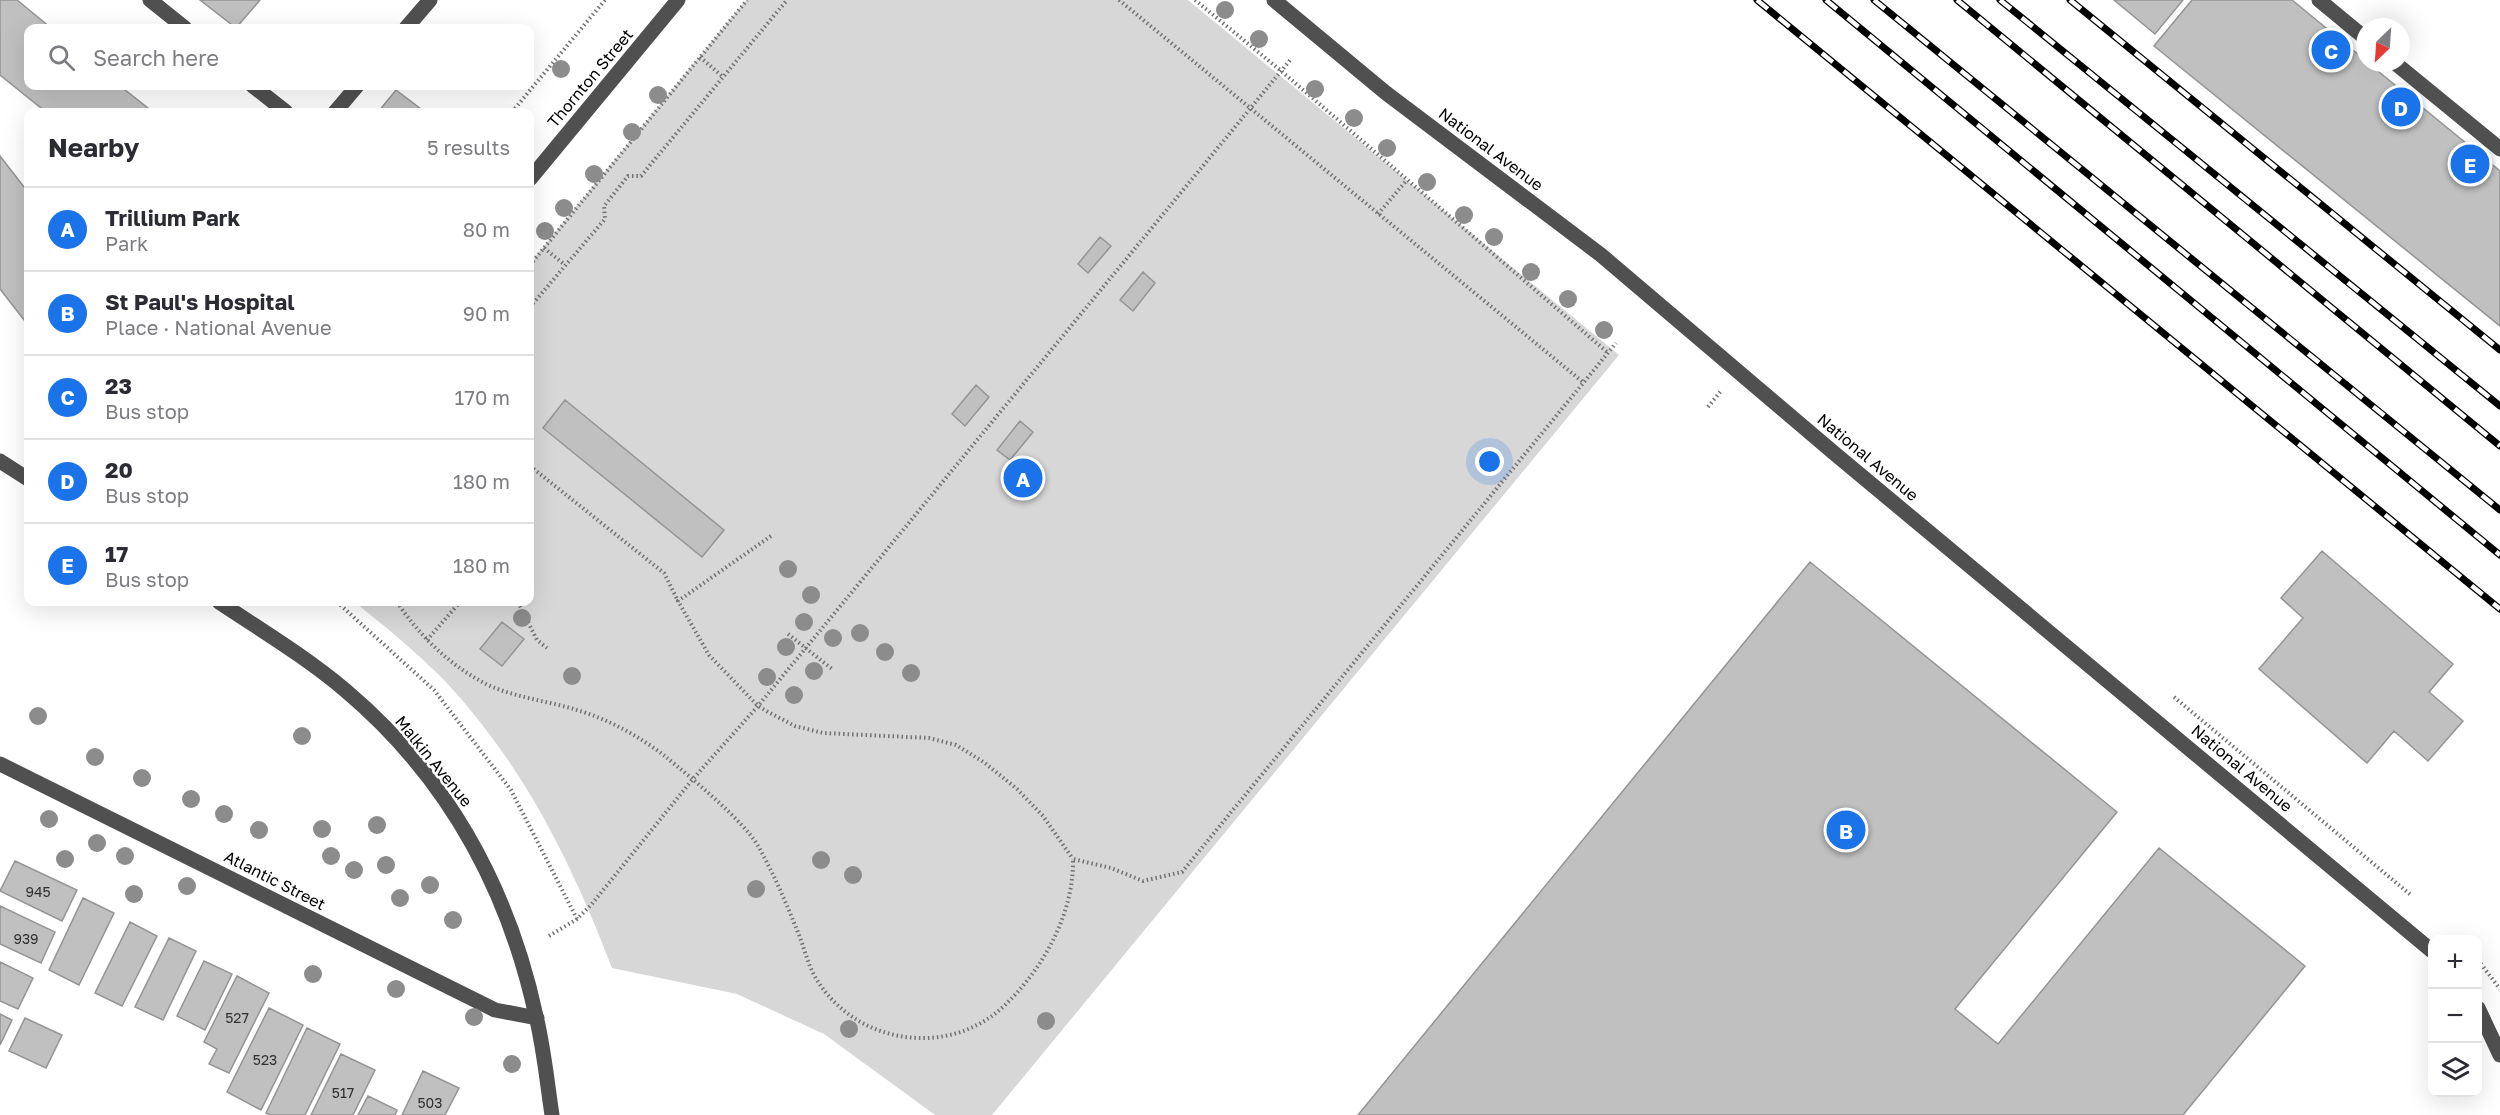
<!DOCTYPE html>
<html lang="en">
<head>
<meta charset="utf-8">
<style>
	body { margin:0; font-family:"Golos Text",sans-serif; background:#f7f7f7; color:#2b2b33 }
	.controls { position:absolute; right:18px; bottom:18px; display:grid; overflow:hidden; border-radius:12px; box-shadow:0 6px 24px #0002 }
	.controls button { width:54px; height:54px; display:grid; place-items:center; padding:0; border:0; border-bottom:2px solid #e1e1e2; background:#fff; color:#2b2b33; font:30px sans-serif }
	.compass { position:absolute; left:2356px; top:18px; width:54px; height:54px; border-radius:50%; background:#fff; box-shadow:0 6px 24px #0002; rotate:205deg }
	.you { position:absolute; left:1490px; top:462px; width:21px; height:21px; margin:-15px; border:4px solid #fff; border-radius:50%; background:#1a73e8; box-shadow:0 0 0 9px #1a73e833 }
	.badge { display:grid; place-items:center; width:39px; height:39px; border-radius:50%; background:#1a73e8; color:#fff; font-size:20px; font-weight:700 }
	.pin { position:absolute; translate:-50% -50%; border:3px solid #fff; box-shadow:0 2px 6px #0006 }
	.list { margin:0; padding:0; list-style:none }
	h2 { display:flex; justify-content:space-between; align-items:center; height:78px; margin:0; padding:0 24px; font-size:26px }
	h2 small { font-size:20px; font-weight:400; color:#7c7c81 }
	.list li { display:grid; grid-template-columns:39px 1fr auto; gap:18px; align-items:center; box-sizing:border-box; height:84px; padding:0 24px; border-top:2px solid #e1e1e2 }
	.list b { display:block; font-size:22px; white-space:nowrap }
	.list p { margin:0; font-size:20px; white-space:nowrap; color:#7c7c81 }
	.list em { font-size:20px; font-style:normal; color:#7c7c81 }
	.icon { flex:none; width:33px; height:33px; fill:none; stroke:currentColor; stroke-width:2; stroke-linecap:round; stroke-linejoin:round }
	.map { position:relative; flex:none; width:2500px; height:1115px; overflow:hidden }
	.search { position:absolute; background:#fff; box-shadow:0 6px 24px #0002; left:24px; top:24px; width:510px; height:66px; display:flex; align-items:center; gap:15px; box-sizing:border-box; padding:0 21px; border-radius:12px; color:#7c7c81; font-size:22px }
	.panel { position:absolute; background:#fff; box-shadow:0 6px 24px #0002; left:24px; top:108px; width:510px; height:498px; border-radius:12px }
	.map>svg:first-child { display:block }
</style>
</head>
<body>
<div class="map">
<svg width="2500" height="1115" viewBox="0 0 2500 1115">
	<rect width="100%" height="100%" fill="#fff"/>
	<path fill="#d7d7d7" d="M746,0H1188L1619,355L992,1115H935L824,1034L737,994L612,968C571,861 523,764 443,679C415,651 385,626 354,602H530V263Z"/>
	<path fill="#c0c0c0" stroke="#949494" stroke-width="1.5" d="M0,0H17L51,28H28V86H120L153,112H46L0,75Z
		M200,0H260L236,28Z
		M2114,0H2183L2155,34Z
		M2192,0H2292L2365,60V63H2368L2500,171V326L2154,46Z
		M396,90L425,112H378Z
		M0,156L28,192V325L0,289Z
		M1100,237L1111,246L1088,273L1078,264Z
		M1143,272L1155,283L1133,311L1120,300Z
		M976,385L989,397L965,426L952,414Z
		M565,400L724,530L702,557L543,428Z
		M1020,421L1033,432L1010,460L997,450Z
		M2322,551L2453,664L2429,692L2463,721L2428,761L2394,731L2367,763L2259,669L2303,618L2281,598Z
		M1810,562L2117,812L1955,1009L1998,1044L2159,848L2305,966L2183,1115H1358Z
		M502,622L524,639L502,666L480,649Z
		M15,861L77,890L62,921L0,891Z
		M83,898L114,913L79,985L49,970Z
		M0,906L55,932L41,963L0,944Z
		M130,922L157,936L122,1006L95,993Z
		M169,938L196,951L163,1020L135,1007Z
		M204,961L232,974L205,1030L177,1016Z
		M0,962L33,978L18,1009L0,1001Z
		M237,976L269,993L229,1073L209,1064L217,1049L204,1042Z
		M269,1008L303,1025L261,1110L227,1092Z
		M0,1014L12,1020L0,1045Z
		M25,1018L62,1035L46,1068L9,1051Z
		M307,1028L340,1044L305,1115H271L266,1113Z
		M341,1054L375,1070L353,1115H311Z
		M423,1071L459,1088L445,1115H402Z
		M368,1096L397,1110L395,1115H358Z"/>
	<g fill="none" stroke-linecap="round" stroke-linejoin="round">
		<path stroke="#727272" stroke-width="4" stroke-dasharray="1.5 3" stroke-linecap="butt" d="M1119,0L1584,383
			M1195,0L1280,70L1607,352
			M700,57L723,77
			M512,112L605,0
			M1378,214L1407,180
			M544,248L565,265
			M530,265L747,0
			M530,307L605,219L604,206L628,176H641L787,0
			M1708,407L1721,391
			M530,466L664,573L678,601
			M771,536L678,601L709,655L758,706L768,712L795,726L823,733L929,738L956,745L985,763L1017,789L1043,816L1073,859
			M337,602L434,690L511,790L577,919
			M397,602C419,635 449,665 486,684C515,698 550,701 580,711C610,720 642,738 666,757C689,776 744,821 758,846C774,874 787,905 799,935C805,950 808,966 817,980C857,1045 949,1058 1004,1006C1043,969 1074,914 1073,859L1111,868L1143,881L1182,872L1616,343
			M518,602L537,640L547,648
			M788,634L832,669
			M427,640L460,602
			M2174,697L2412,896
			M549,936L577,919L591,905L692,780L758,706L1291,59
			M2478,960L2500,989"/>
		<path stroke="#505050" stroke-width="15" d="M150,0L185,28
			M1274,0L1386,93L1601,255L1834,453L2432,951
			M2319,0L2365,38
			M406,28L430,0
			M2395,63L2500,149
			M253,86L286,112
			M335,112L357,86
			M530,179L678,0
			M0,461L28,479
			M219,602C261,630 306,657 345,690C447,776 508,887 536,1016C544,1049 547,1082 552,1115
			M0,764L483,1004L495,1010L537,1018
			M2478,1008L2500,1055"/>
		<g stroke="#000" stroke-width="7">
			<path id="rail" d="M1757,0L2500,609
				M1826,0L2500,555
				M1874,0L2500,510
				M1957,0L2500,446
				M2000,0L2500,406
				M2070,0L2500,350"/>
		</g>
		<use href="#rail" stroke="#fff" stroke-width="4.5" stroke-dasharray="14" stroke-linecap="butt"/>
	</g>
	<g fill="#8c8c8c">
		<circle cx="1225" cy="10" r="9"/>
		<circle cx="1259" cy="39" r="9"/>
		<circle cx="561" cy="69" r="9"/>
		<circle cx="1315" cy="89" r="9"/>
		<circle cx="658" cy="95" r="9"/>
		<circle cx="1354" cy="118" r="9"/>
		<circle cx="632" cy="132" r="9"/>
		<circle cx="1387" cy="148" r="9"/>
		<circle cx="594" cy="174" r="9"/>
		<circle cx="1427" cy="182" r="9"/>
		<circle cx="564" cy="208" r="9"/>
		<circle cx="1464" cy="215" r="9"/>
		<circle cx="545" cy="231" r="9"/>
		<circle cx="1494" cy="237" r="9"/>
		<circle cx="1531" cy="272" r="9"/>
		<circle cx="1568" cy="299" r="9"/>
		<circle cx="1604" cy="330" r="9"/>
		<circle cx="788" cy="569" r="9"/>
		<circle cx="811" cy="595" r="9"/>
		<circle cx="522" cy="618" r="9"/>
		<circle cx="804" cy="622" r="9"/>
		<circle cx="860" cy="633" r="9"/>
		<circle cx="833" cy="638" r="9"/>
		<circle cx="786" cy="647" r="9"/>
		<circle cx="885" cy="652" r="9"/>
		<circle cx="814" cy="671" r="9"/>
		<circle cx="911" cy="673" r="9"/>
		<circle cx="572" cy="676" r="9"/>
		<circle cx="767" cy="677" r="9"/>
		<circle cx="794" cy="695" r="9"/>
		<circle cx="38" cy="716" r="9"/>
		<circle cx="302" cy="736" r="9"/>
		<circle cx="95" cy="757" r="9"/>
		<circle cx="142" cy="778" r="9"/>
		<circle cx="191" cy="799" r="9"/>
		<circle cx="224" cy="814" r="9"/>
		<circle cx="49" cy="819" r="9"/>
		<circle cx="377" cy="825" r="9"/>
		<circle cx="322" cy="829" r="9"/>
		<circle cx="259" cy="830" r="9"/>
		<circle cx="97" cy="843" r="9"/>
		<circle cx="125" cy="856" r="9"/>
		<circle cx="331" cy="856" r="9"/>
		<circle cx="65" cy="859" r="9"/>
		<circle cx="821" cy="860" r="9"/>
		<circle cx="386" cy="865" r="9"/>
		<circle cx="354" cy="870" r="9"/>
		<circle cx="853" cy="875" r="9"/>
		<circle cx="430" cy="885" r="9"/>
		<circle cx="187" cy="886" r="9"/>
		<circle cx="756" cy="889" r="9"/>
		<circle cx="134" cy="894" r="9"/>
		<circle cx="400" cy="898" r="9"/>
		<circle cx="453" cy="920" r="9"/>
		<circle cx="313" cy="974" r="9"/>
		<circle cx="396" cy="989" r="9"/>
		<circle cx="474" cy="1017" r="9"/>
		<circle cx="1046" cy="1021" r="9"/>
		<circle cx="849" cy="1029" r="9"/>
		<circle cx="512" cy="1064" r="9"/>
	</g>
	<g text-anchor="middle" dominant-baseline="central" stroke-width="5" stroke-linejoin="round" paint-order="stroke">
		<g font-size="14" fill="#303030">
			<text x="38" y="891">945</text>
			<text x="26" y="938">939</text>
			<text x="237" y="1017">527</text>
			<text x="265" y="1059">523</text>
			<text x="343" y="1092">517</text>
			<text x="430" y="1102">503</text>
		</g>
		<g font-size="16" fill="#000" stroke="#fff">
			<text transform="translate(590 78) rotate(-50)">Thornton Street</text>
			<text transform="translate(1491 149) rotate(37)">National Avenue</text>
			<text transform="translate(1868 457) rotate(40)">National Avenue</text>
			<text transform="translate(434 761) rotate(51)">Malkin Avenue</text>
			<text transform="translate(2242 768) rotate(40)">National Avenue</text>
			<text transform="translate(275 880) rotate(27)">Atlantic Street</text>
		</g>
	</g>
</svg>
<div class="controls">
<button>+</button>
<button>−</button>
<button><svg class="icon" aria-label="layers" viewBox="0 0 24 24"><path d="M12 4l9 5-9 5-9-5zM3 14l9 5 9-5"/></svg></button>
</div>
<svg class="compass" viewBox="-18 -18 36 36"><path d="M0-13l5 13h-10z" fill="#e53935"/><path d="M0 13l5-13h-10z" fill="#7c7c81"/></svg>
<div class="you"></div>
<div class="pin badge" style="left:1023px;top:478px">A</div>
<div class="pin badge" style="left:1846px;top:830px">B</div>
<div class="pin badge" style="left:2331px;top:50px">C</div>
<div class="pin badge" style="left:2401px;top:107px">D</div>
<div class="pin badge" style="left:2470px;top:164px">E</div>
<div class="search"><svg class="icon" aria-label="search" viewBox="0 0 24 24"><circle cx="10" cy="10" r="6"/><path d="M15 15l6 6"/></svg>Search here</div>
<section class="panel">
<h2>Nearby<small>5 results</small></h2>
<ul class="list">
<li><span class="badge">A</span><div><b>Trillium Park</b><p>Park</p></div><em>80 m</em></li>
<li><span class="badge">B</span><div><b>St Paul's Hospital</b><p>Place · National Avenue</p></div><em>90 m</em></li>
<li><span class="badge">C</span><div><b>23</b><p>Bus stop</p></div><em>170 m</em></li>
<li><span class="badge">D</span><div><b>20</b><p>Bus stop</p></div><em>180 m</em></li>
<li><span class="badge">E</span><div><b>17</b><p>Bus stop</p></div><em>180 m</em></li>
</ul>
</section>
</div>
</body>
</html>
